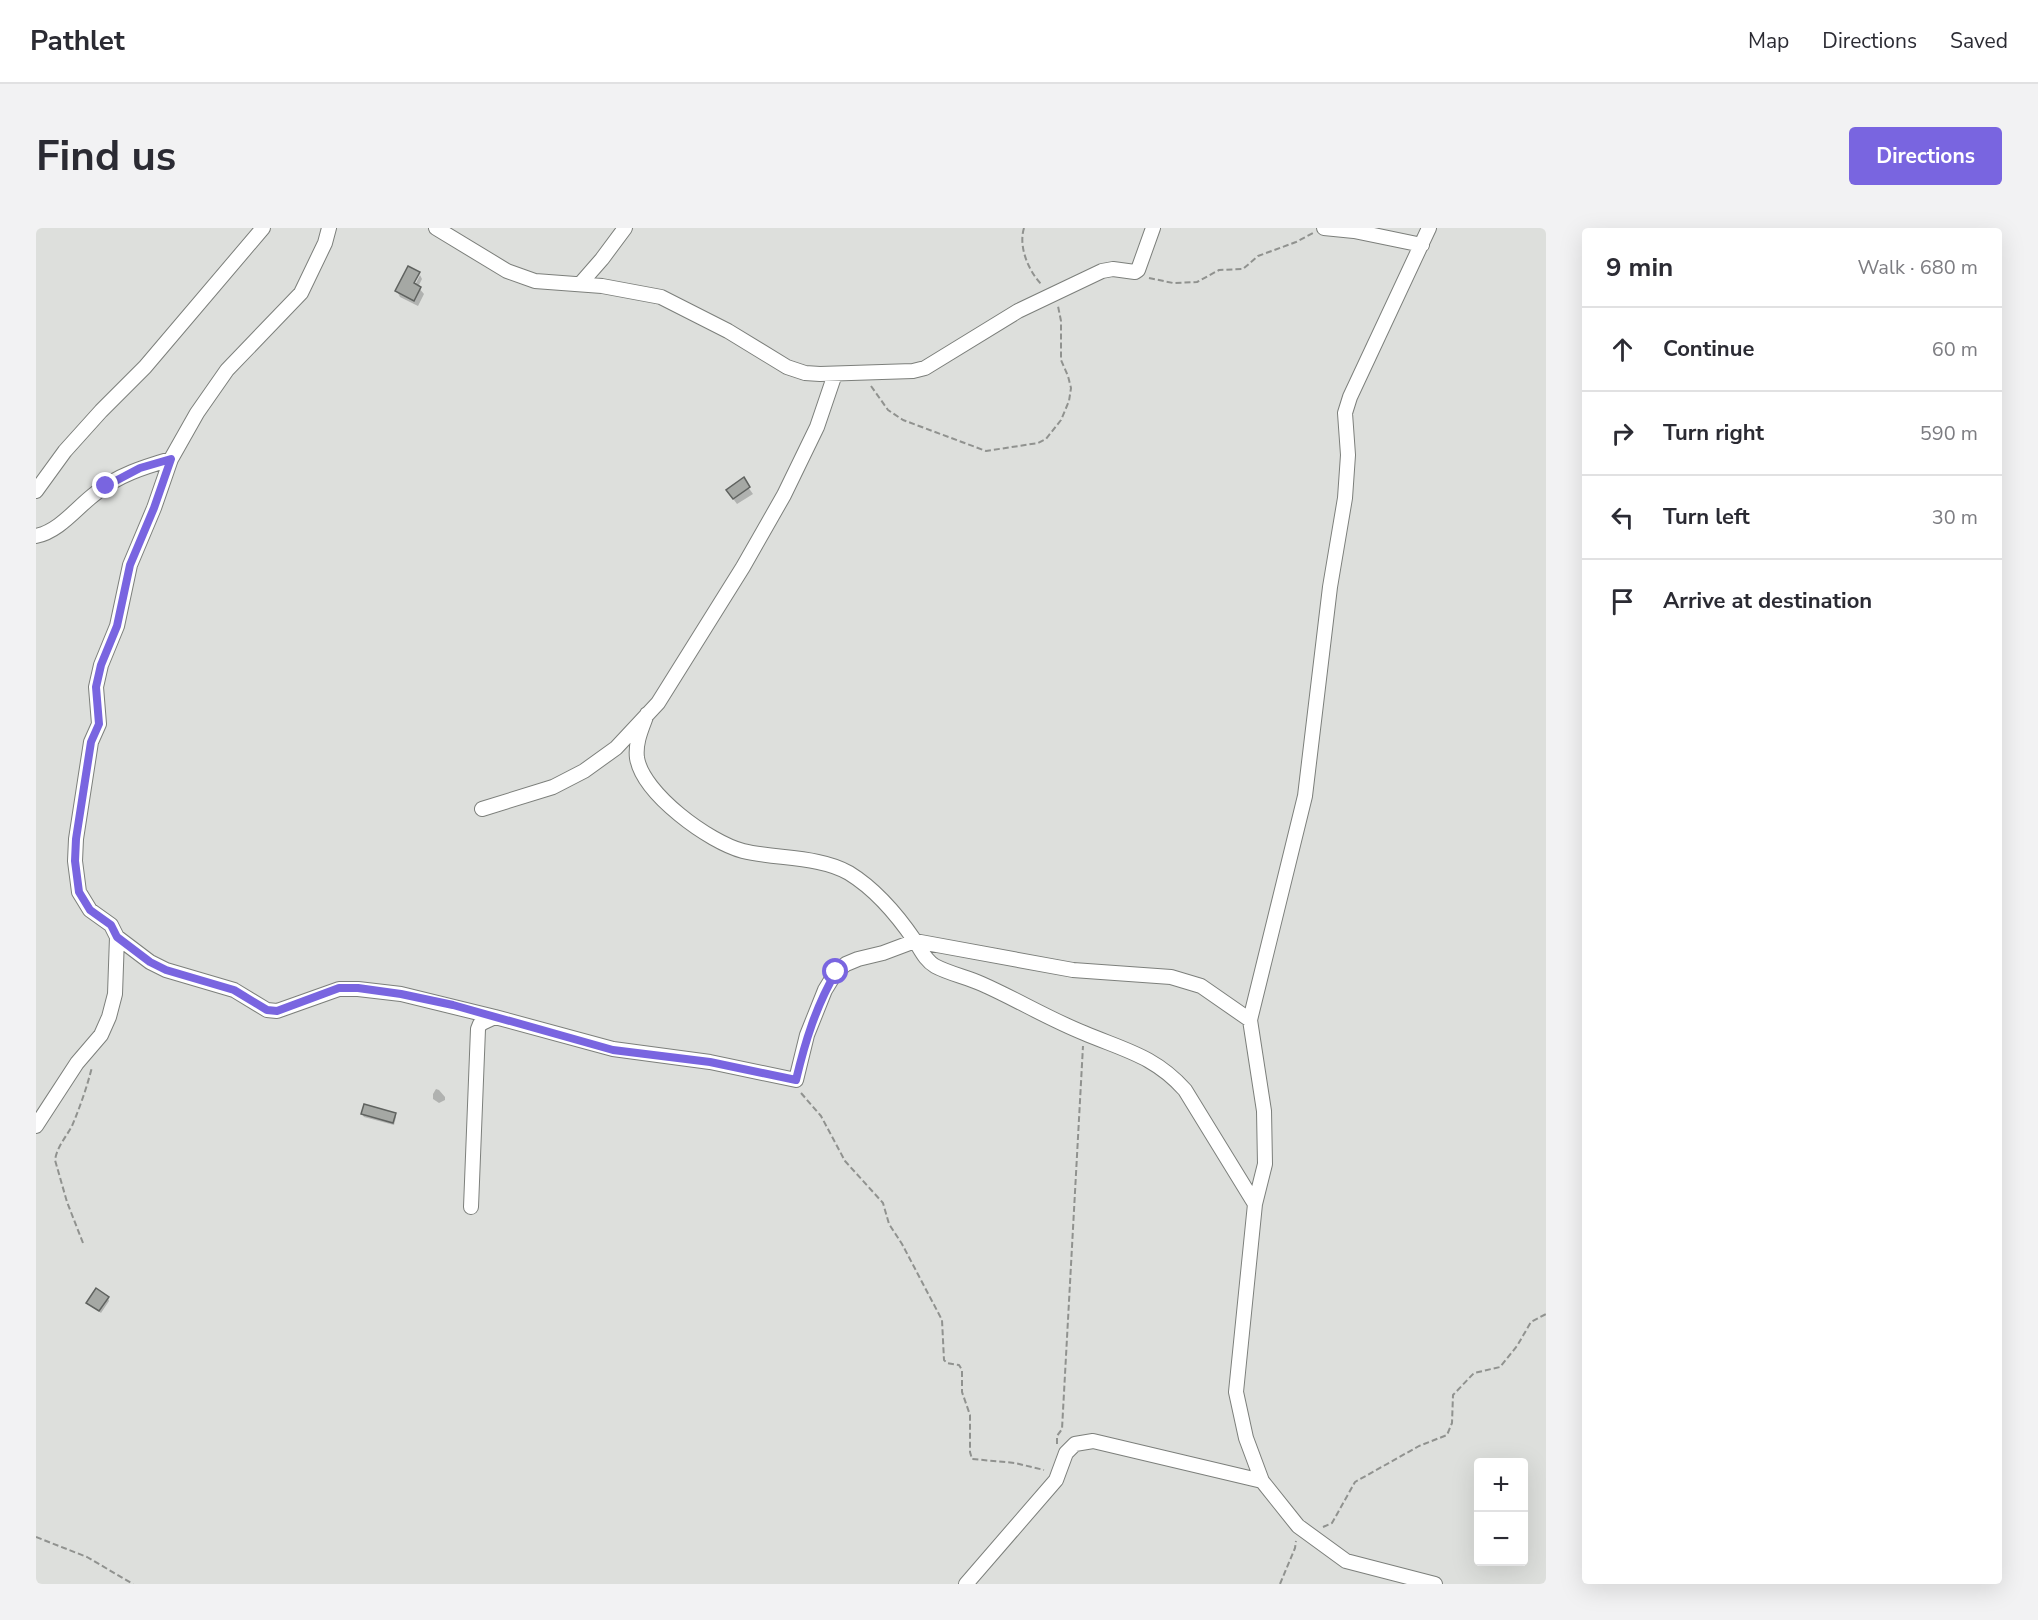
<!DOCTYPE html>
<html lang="en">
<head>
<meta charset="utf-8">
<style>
	body { margin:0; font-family:"Nunito Sans",sans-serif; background:#f2f2f3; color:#2b2b33 }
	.controls { position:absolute; right:18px; bottom:18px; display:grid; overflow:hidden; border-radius:6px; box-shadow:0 6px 24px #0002 }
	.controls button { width:54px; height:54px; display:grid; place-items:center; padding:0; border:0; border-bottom:2px solid #e1e1e2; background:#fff; color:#2b2b33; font:30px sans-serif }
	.stop { position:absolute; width:18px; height:18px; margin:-14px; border:4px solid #7965e0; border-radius:50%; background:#fff }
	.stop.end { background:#7965e0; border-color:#fff; box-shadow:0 2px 6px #0008 }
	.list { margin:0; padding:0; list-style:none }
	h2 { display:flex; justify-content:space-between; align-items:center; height:78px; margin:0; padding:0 24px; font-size:26px }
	h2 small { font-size:20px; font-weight:400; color:#7c7c81 }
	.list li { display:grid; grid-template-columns:39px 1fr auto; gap:18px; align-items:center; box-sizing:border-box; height:84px; padding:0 24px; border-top:2px solid #e1e1e2 }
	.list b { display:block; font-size:22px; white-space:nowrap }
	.list em { font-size:20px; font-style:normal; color:#7c7c81 }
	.icon { flex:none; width:33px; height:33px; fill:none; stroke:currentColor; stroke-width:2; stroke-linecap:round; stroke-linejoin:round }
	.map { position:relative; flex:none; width:1510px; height:1356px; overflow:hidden; border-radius:6px }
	header { display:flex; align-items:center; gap:36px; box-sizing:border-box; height:84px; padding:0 30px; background:#fff; border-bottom:2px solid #e1e1e2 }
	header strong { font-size:28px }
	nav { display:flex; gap:33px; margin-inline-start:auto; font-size:21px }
	.intro { display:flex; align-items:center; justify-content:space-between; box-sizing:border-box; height:144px; padding:0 36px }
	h1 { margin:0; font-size:42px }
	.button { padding:15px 27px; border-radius:6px; background:#7965e0; color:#fff; font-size:21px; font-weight:700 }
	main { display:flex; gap:36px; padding:0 36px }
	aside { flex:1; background:#fff; border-radius:6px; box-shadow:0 6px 24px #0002 }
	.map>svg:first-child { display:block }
</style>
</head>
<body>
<header>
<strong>Pathlet</strong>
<nav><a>Map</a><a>Directions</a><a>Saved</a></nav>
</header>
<div class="intro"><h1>Find us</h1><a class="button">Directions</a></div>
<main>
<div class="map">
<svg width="1510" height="1356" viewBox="0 0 1510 1356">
	<rect width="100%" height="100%" fill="#dddfdc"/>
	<path fill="#0003" d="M373,40L383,47H381L373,61L376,63L384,47L386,51L382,59L388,66L382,78L364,69L361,63Z
		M707,252L717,266L701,276L695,268Z
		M400,861L403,862L409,869V872L403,875L397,871V866Z
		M326,886L359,887L360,889L358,897L328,889Z
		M72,1070L73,1073L65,1085L52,1075Z"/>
	<path fill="#a5a8a4" stroke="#5f625f" stroke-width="1.5" d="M372,38L384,44L378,55L385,59L378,73L359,63Z
		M708,249L714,259L697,271L690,262Z
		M328,876L360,885L357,895L325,886Z
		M60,1060L73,1069L63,1083L50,1075Z"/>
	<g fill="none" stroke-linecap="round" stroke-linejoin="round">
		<g stroke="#7c7f7b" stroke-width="16">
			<path id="minor" d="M400,0L471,43L499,53L566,58L625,69L692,103L751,139L769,145L784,146L877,143L889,140L982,83L1066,43L1077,41L1099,44L1102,42L1117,0
				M1288,0L1318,3L1386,17
				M545,55L566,31L589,0
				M0,263L29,223L65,183L109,139L227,0
				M0,308C24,303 41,279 60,265C82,247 108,239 135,231
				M611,486C606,500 599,514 601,530C607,566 673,614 707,623C740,631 784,628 813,645C839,661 862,688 879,713C885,722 889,732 899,738C914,746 931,749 946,756C980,771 1013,791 1048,805C1088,822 1119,828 1149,862L1219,976
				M446,581L517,559L548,543L580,520L622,475L707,339L748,267L781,199L799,146
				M81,709L114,734L130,742L198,762L231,782L241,783L303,761H322L365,766L459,789L577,821L674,834L760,852L771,807L789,762L800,744L810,736L822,731L847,725L879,713L1037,742L1135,749L1165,758L1214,792
				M0,898L41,835L65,807L73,789L79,766L81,709L75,697L54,682L43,664L39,633L40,611L55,514L63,496L60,459L65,437L81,398L94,337L118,280L135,231L161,185L191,142L265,65L289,15L293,0
				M435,979L442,801L444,796L459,789
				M1226,1253L1210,1210L1200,1164L1219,976L1229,936L1228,883L1214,792L1269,568L1294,359L1309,270L1312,227L1309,185L1314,169L1393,0
				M930,1356L1020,1252L1030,1225L1039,1216L1057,1213L1226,1253L1262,1298L1310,1333L1399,1356"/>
		</g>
		<path stroke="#90928f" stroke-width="2" stroke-dasharray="6 3" stroke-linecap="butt" d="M988,0C982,19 993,44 1006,57
			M1113,50L1137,55L1161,54L1183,42L1207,41L1222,28L1260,14L1277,5
			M835,158L852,182L867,192L950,223L1002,215L1010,211L1025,192L1033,173L1035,160L1032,148L1025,132V93L1022,78
			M765,865L785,888L809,933L847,975L853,996L866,1016L906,1092L908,1132L911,1135L923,1137L926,1142V1164L934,1187V1224L936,1231L979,1235L1008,1242
			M47,1015L31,974L19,932C21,919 30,909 36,898C44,879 51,859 56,839
			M1021,1216V1208L1026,1201L1047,818
			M1287,1299L1296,1295L1319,1254L1383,1218L1411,1207L1416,1195L1417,1167L1438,1145L1464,1139L1481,1118L1495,1094L1510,1086
			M0,1309L51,1329L97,1356
			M1244,1356L1259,1320L1260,1313"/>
		<use href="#minor" stroke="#fff" stroke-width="14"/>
	</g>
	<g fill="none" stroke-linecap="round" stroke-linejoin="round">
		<path stroke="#7965e0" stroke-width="8" d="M70,258L104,240L135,231L118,280L94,337L81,398L65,437L60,459L63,496L55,514L40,611L39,633L43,664L54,682L75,697L81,709L114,734L130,742L198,762L231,782L241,783L303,760H322L365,766L417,777L577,822L674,834L760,852C769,814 780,778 800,744"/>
	</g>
</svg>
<div class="controls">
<button>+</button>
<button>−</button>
</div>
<div class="stop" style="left:800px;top:744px"></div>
<div class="stop end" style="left:70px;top:258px"></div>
</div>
<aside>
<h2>9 min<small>Walk · 680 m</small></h2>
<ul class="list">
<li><svg class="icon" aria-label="ahead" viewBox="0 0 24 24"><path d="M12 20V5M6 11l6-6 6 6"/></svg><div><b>Continue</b></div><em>60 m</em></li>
<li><svg class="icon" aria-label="right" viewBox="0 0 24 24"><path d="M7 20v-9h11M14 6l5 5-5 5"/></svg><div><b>Turn right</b></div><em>590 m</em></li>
<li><svg class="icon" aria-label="left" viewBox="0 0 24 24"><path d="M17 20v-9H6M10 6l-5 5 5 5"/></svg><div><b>Turn left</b></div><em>30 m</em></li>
<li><svg class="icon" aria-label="arrive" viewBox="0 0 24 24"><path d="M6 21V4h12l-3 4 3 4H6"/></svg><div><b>Arrive at destination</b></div></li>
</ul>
</aside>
</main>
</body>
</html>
